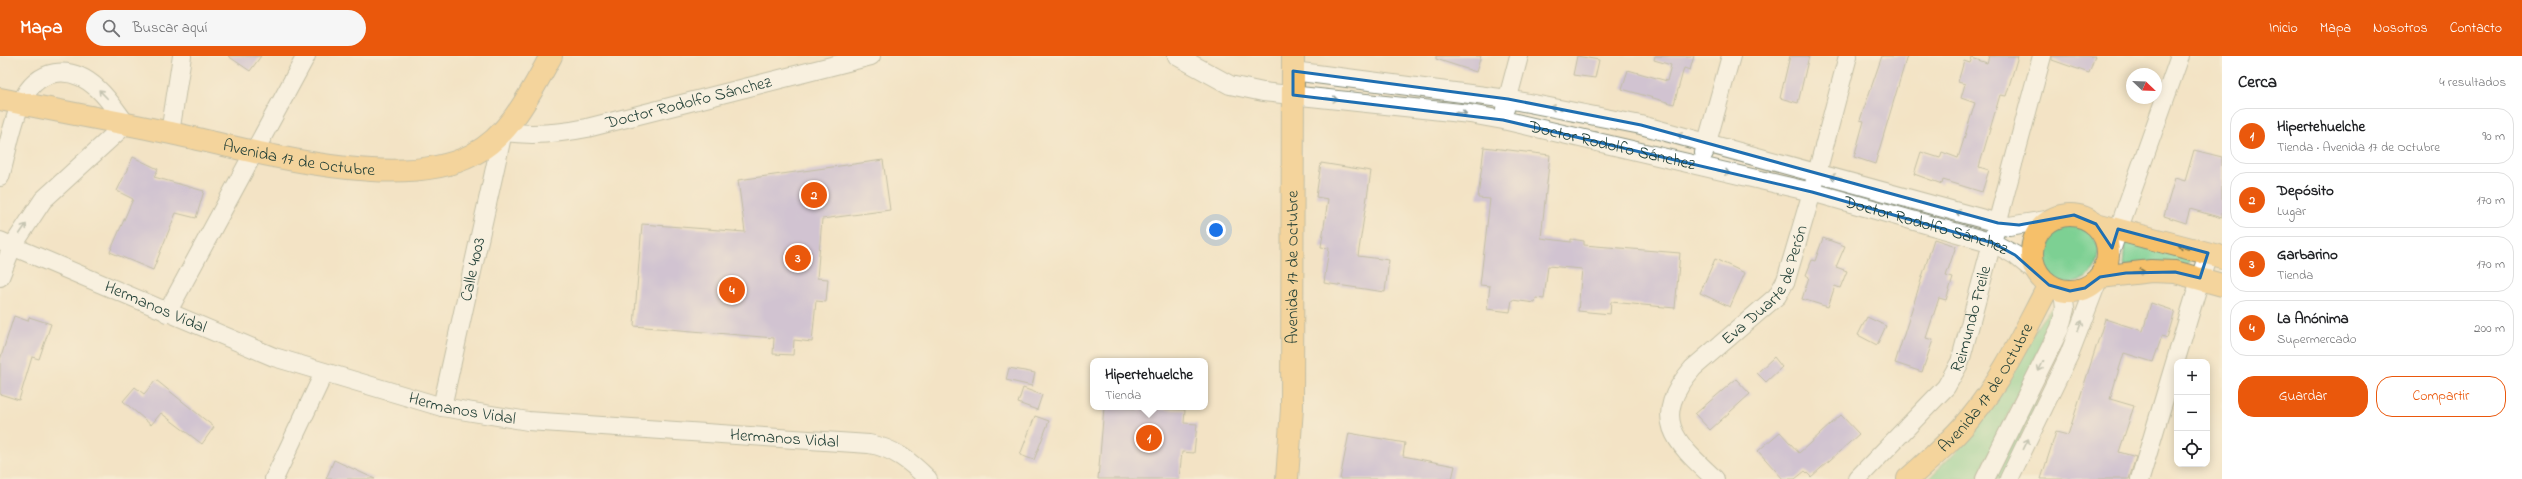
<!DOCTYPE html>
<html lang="es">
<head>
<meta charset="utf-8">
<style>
	body { margin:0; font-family:"Indie Flower",sans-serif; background:#f6f6f6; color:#202124 }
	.controls { position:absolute; right:12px; bottom:12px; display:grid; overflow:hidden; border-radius:8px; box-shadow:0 2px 10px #0003 }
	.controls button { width:36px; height:36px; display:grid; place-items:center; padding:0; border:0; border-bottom:1px solid #e0e0e0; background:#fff; color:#202124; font:20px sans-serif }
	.compass { position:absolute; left:2126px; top:12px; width:36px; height:36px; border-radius:50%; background:#fff; box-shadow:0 2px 10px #0003; rotate:113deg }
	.you { position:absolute; left:1216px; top:174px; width:14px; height:14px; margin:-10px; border:3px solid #fff; border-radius:50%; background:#1a73e8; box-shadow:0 0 0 6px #1a73e833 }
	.badge { display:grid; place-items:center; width:26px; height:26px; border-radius:50%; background:#ea580c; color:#fff; font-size:13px; font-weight:700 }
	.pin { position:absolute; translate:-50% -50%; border:2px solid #fff; box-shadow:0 1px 4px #0006 }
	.popup { position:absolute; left:1090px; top:302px; width:118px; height:52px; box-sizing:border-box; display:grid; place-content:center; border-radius:8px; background:#fff; filter:drop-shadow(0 1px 3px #0005); font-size:13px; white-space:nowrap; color:#757577 }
	.popup b { font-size:15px; color:#202124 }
	.popup::after { content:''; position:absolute; left:50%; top:100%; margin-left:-8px; border:8px solid transparent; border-top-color:#fff }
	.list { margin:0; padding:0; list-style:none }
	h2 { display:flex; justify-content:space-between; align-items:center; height:52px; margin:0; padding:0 16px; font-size:17px }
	h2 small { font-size:13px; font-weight:400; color:#757577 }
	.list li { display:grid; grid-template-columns:26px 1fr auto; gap:12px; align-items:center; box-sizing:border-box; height:56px; margin:0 8px 8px; padding:0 8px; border:1px solid #e0e0e0; border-radius:16px }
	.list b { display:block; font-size:15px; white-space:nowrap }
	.list p { margin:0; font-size:13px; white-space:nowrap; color:#757577 }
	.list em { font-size:13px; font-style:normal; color:#757577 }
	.actions { display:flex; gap:8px; padding:12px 16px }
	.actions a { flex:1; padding:9px 0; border:1px solid #ea580c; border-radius:16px; text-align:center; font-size:14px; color:#ea580c }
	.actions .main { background:#ea580c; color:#fff }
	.icon { flex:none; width:22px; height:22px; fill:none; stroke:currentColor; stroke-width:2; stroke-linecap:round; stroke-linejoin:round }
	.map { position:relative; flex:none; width:2222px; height:423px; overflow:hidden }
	header { display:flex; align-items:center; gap:24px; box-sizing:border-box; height:56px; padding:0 20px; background:#ea580c; color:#fff }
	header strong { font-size:19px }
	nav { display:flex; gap:22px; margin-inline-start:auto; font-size:14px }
	.search { width:280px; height:36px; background:#f6f6f6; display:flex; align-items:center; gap:10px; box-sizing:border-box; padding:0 14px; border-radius:22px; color:#757577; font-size:15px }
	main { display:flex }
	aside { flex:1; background:#fff }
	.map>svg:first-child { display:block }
</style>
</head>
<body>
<header>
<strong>Mapa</strong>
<div class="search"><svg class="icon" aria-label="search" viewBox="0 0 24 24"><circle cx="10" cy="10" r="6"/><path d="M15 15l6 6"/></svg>Buscar aquí</div>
<nav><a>Inicio</a><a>Mapa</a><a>Nosotros</a><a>Contacto</a></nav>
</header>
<main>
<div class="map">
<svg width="2222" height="423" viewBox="0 0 2222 423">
	<rect width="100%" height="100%" fill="#fcf5e5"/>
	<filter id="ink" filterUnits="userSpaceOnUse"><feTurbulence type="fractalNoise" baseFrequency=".025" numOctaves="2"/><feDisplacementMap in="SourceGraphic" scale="8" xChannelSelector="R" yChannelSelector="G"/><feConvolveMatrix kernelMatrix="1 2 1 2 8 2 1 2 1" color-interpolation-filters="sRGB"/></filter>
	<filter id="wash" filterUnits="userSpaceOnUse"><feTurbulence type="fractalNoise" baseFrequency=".012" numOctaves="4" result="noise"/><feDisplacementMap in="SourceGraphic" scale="16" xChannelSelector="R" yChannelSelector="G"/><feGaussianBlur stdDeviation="0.9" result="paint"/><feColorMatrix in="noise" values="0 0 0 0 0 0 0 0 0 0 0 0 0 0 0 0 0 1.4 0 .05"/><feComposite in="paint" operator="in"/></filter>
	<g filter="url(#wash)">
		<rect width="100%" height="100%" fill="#f3e3c5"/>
		<path fill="#7dd093" stroke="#4e8664" d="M2041 198a29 29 0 1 1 58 0a29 29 0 1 1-58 0Z
			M2125,185L2191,204L2188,209L2123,210Z
			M2054,251L2056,259L1977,423H1928C1955,397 1982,370 2002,337C2017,311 2031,270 2054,251Z
			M2034,338H2040L2002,423H1994Z"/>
		<g id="blocks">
			<path fill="#a89ce0" d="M228,0H261L250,15Z
				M1436,0H1481L1476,16L1436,3Z
				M1577,0L1599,4L1595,22L1573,19Z
				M1655,0H1694L1690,14L1684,12L1674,48L1622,33L1628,14L1667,25L1671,9L1654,4Z
				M1790,0H1809L1798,47L1780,42Z
				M1882,0H1907L1875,108L1854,101L1864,65L1860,64Z
				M1989,0H2018L2006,40L2000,39L1979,111L1989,114L1982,136L1943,124L1942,128L1914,118L1921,96L1940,102L1942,96L1958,102L1975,47L1961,42L1965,28L1958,26L1964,5L1970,7L1972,2L1987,7Z
				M2052,0H2095L2089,17L2052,4Z
				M1484,91L1550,99L1541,182L1571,186V183L1584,185V189L1680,197L1675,252L1611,246L1610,258L1578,255L1582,213L1548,210L1544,243L1536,242L1535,247L1512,244L1510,256L1487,253L1490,230L1480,229L1490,143L1478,142Z
				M2194,94L2222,101V162L2190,153L2186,167L2164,160L2175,122L2185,125Z
				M133,101L158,113L154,121L204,135L196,162L176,157L153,214L110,196L133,143L117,135Z
				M883,104L890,154L822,163L817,222L828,223L826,246L816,245L812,286L794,284L793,299L773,298L774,282L634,270L642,168L745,176L738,124Z
				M1321,107L1371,115L1358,200L1389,204L1385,236L1324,227L1329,192L1321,191L1328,143L1316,141Z
				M1823,182L1845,190L1836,211L1847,215L1840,232L1835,230L1828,251L1802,243L1809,221L1806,219L1812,204L1815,205Z
				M1934,183L1956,190L1946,220L1953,222L1946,244L1939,242L1926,282L1933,284L1922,316L1895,307Z
				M1715,203L1745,217L1730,251L1700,237Z
				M2151,247L2175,255L2167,282L2162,280L2153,306L2124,297L2110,343L2134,350L2119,396L2136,401L2129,423H2041L2056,376L2068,379L2105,263L2143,275Z
				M14,260L28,265L29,261L51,268L39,303L32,301L19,344L0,338V304Z
				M1867,261L1886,270L1877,289L1858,279Z
				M1774,301L1782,311L1766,326L1757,317Z
				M1009,312L1035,317L1032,330L1006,324Z
				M1736,323L1750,338L1710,374L1695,358Z
				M156,324L214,371L202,388L161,357L151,369L123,345L135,331L144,338Z
				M1023,332L1042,339L1037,354L1018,347Z
				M1104,351L1185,354L1184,367L1197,368L1194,397L1182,396L1179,423H1098Z
				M1841,359L1859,378L1811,421L1805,415L1795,423H1783L1758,395L1780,376L1799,397Z
				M1035,360L1049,365L1034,404L1020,399Z
				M1349,377L1405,387L1403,400L1455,410L1452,423H1340Z
				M334,404L375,423H326Z"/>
		</g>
	</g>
	<g filter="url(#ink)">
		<use href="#blocks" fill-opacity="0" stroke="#89907c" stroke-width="1"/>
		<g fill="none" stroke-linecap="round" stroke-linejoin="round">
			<g stroke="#89907c" stroke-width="20">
				<g id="minor">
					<path id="s1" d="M1177,0L1230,29L1263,36L1470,58L1503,64L1812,136L1993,187L2015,199L2038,218"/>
					<path d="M1293,15L1508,43L1641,69L2009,170L2052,163"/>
					<path d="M1505,53L1519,0"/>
					<path d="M170,77L182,0"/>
					<path d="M1704,97L1731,0"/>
					<path d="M0,121C7,97 11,70 21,47C36,12 70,7 98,33C109,43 117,56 126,68L43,144L12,191L0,221"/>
					<path id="s2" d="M0,185L274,301L442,351L528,365L869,388C894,392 911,406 928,423"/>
					<path d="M2108,203L2180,0"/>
					<path d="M167,257L306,0"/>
					<path id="s3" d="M442,351L503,76C533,80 558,78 587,72L871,0"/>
					<path d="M274,423L324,317"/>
					<path id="s4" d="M1715,423C1675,386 1649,363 1693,312L1777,240L1786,224L1812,136L1848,0"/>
					<path id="s5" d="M1857,423L1946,331L1960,306L2042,0"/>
					<path d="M1985,423L2060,272L2065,253L2063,235"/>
					<path d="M2009,423L2069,299L2098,224"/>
					<path d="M2140,423L2208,197"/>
				</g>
			</g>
			<g stroke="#89907c" stroke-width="24">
				<g id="major">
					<path id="s6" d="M0,43C57,55 114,65 171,77C251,94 398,138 472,99C510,80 531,36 551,0"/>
					<circle cx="2070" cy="197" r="38"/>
					<path d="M2096,168L2222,201"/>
					<path d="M2100,221L2151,215L2175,216L2222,229"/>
					<path id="s7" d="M1287,423L1292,352L1293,0"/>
					<path id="s8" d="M1908,423C1930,403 1953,384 1971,361C2004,321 2025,274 2049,229"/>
				</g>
			</g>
			<use href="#minor" stroke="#fff" stroke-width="18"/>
			<use href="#major" stroke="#f6c06b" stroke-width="22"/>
		</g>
		<defs><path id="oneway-shaft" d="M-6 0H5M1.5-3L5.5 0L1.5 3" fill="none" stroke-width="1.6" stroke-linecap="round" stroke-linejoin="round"/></defs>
		<g stroke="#8f9e9a">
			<use href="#oneway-shaft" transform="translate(103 38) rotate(-134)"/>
			<use href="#oneway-shaft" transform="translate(1332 43) rotate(6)"/>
			<use href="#oneway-shaft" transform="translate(1556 52) rotate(-169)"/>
			<use href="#oneway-shaft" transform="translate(1461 57) rotate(6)"/>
			<use href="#oneway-shaft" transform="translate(1683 80) rotate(-165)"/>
			<use href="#oneway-shaft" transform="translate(1724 116) rotate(13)"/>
			<use href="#oneway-shaft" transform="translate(1836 121) rotate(-164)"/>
			<use href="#oneway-shaft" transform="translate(1961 157) rotate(-164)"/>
			<use href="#oneway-shaft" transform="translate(23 173) rotate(-56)"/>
			<use href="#oneway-shaft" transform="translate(2080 270) rotate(-69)"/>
			<use href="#oneway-shaft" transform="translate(2041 310) rotate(116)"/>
			<use href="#oneway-shaft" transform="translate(2026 388) rotate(-64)"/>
		</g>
		<g stroke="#80784d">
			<use href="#oneway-shaft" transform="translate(2184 191) rotate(-165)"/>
			<use href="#oneway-shaft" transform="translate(2139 216) rotate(-5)"/>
		</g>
	</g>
	<path d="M0 0H2222V423H0ZM1293,15L1508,43L1641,69L1998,167L2019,169L2074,159L2096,168L2112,192L2118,173L2208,197L2200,222L2175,216L2126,217L2100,221L2085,232L2070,235L2049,229L2015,199L1993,187L1812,136L1503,64L1293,39Z" fill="#f3e3c5" fill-opacity=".55" fill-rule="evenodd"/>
	<path fill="none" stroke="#1f6fb2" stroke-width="3" stroke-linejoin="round" d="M1293,15L1508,43L1641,69L1998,167L2019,169L2074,159L2096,168L2112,192L2118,173L2208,197L2200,222L2175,216L2126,217L2100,221L2085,232L2070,235L2049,229L2015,199L1993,187L1812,136L1503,64L1293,39Z"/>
	<g text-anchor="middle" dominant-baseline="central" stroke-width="3" stroke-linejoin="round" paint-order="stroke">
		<g font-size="17" fill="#1f3d34" stroke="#fcf5e5">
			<text stroke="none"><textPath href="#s3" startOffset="471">Doctor Rodolfo Sánchez</textPath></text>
			<text stroke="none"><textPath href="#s1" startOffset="448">Doctor Rodolfo Sánchez</textPath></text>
			<text stroke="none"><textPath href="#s6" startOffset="305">Avenida 17 de Octubre</textPath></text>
			<text stroke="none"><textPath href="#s1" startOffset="772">Doctor Rodolfo Sánchez</textPath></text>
			<text stroke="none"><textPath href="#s7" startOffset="212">Avenida 17 de Octubre</textPath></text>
			<text stroke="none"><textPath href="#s3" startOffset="141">Calle 4003</textPath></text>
			<text stroke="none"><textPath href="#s4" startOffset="247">Eva Duarte de Perón</textPath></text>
			<text stroke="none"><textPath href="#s2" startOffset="169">Hermanos Vidal</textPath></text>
			<text stroke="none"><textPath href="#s5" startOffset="201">Reimundo Freile</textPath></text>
			<text stroke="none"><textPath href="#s8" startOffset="121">Avenida 17 de Octubre</textPath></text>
			<text stroke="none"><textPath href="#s2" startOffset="493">Hermanos Vidal</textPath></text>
			<text stroke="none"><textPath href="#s2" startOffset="817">Hermanos Vidal</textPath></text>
		</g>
	</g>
</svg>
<div class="controls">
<button>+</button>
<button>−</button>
<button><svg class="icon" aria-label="locate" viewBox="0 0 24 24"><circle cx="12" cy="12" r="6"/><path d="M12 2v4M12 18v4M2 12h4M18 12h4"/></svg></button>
</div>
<svg class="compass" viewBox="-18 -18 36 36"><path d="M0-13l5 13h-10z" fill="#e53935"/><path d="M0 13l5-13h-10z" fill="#757577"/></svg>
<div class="you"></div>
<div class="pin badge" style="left:1149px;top:382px">1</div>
<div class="popup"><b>Hipertehuelche</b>Tienda</div>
<div class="pin badge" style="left:814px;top:139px">2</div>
<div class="pin badge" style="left:798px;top:202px">3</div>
<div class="pin badge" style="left:732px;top:234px">4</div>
</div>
<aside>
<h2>Cerca<small>4 resultados</small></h2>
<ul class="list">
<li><span class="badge">1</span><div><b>Hipertehuelche</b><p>Tienda · Avenida 17 de Octubre</p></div><em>90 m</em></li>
<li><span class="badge">2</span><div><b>Depósito</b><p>Lugar</p></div><em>170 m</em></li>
<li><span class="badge">3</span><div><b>Garbarino</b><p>Tienda</p></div><em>170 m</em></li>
<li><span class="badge">4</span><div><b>La Anónima</b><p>Supermercado</p></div><em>200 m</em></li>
</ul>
<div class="actions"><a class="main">Guardar</a><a>Compartir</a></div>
</aside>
</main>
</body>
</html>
